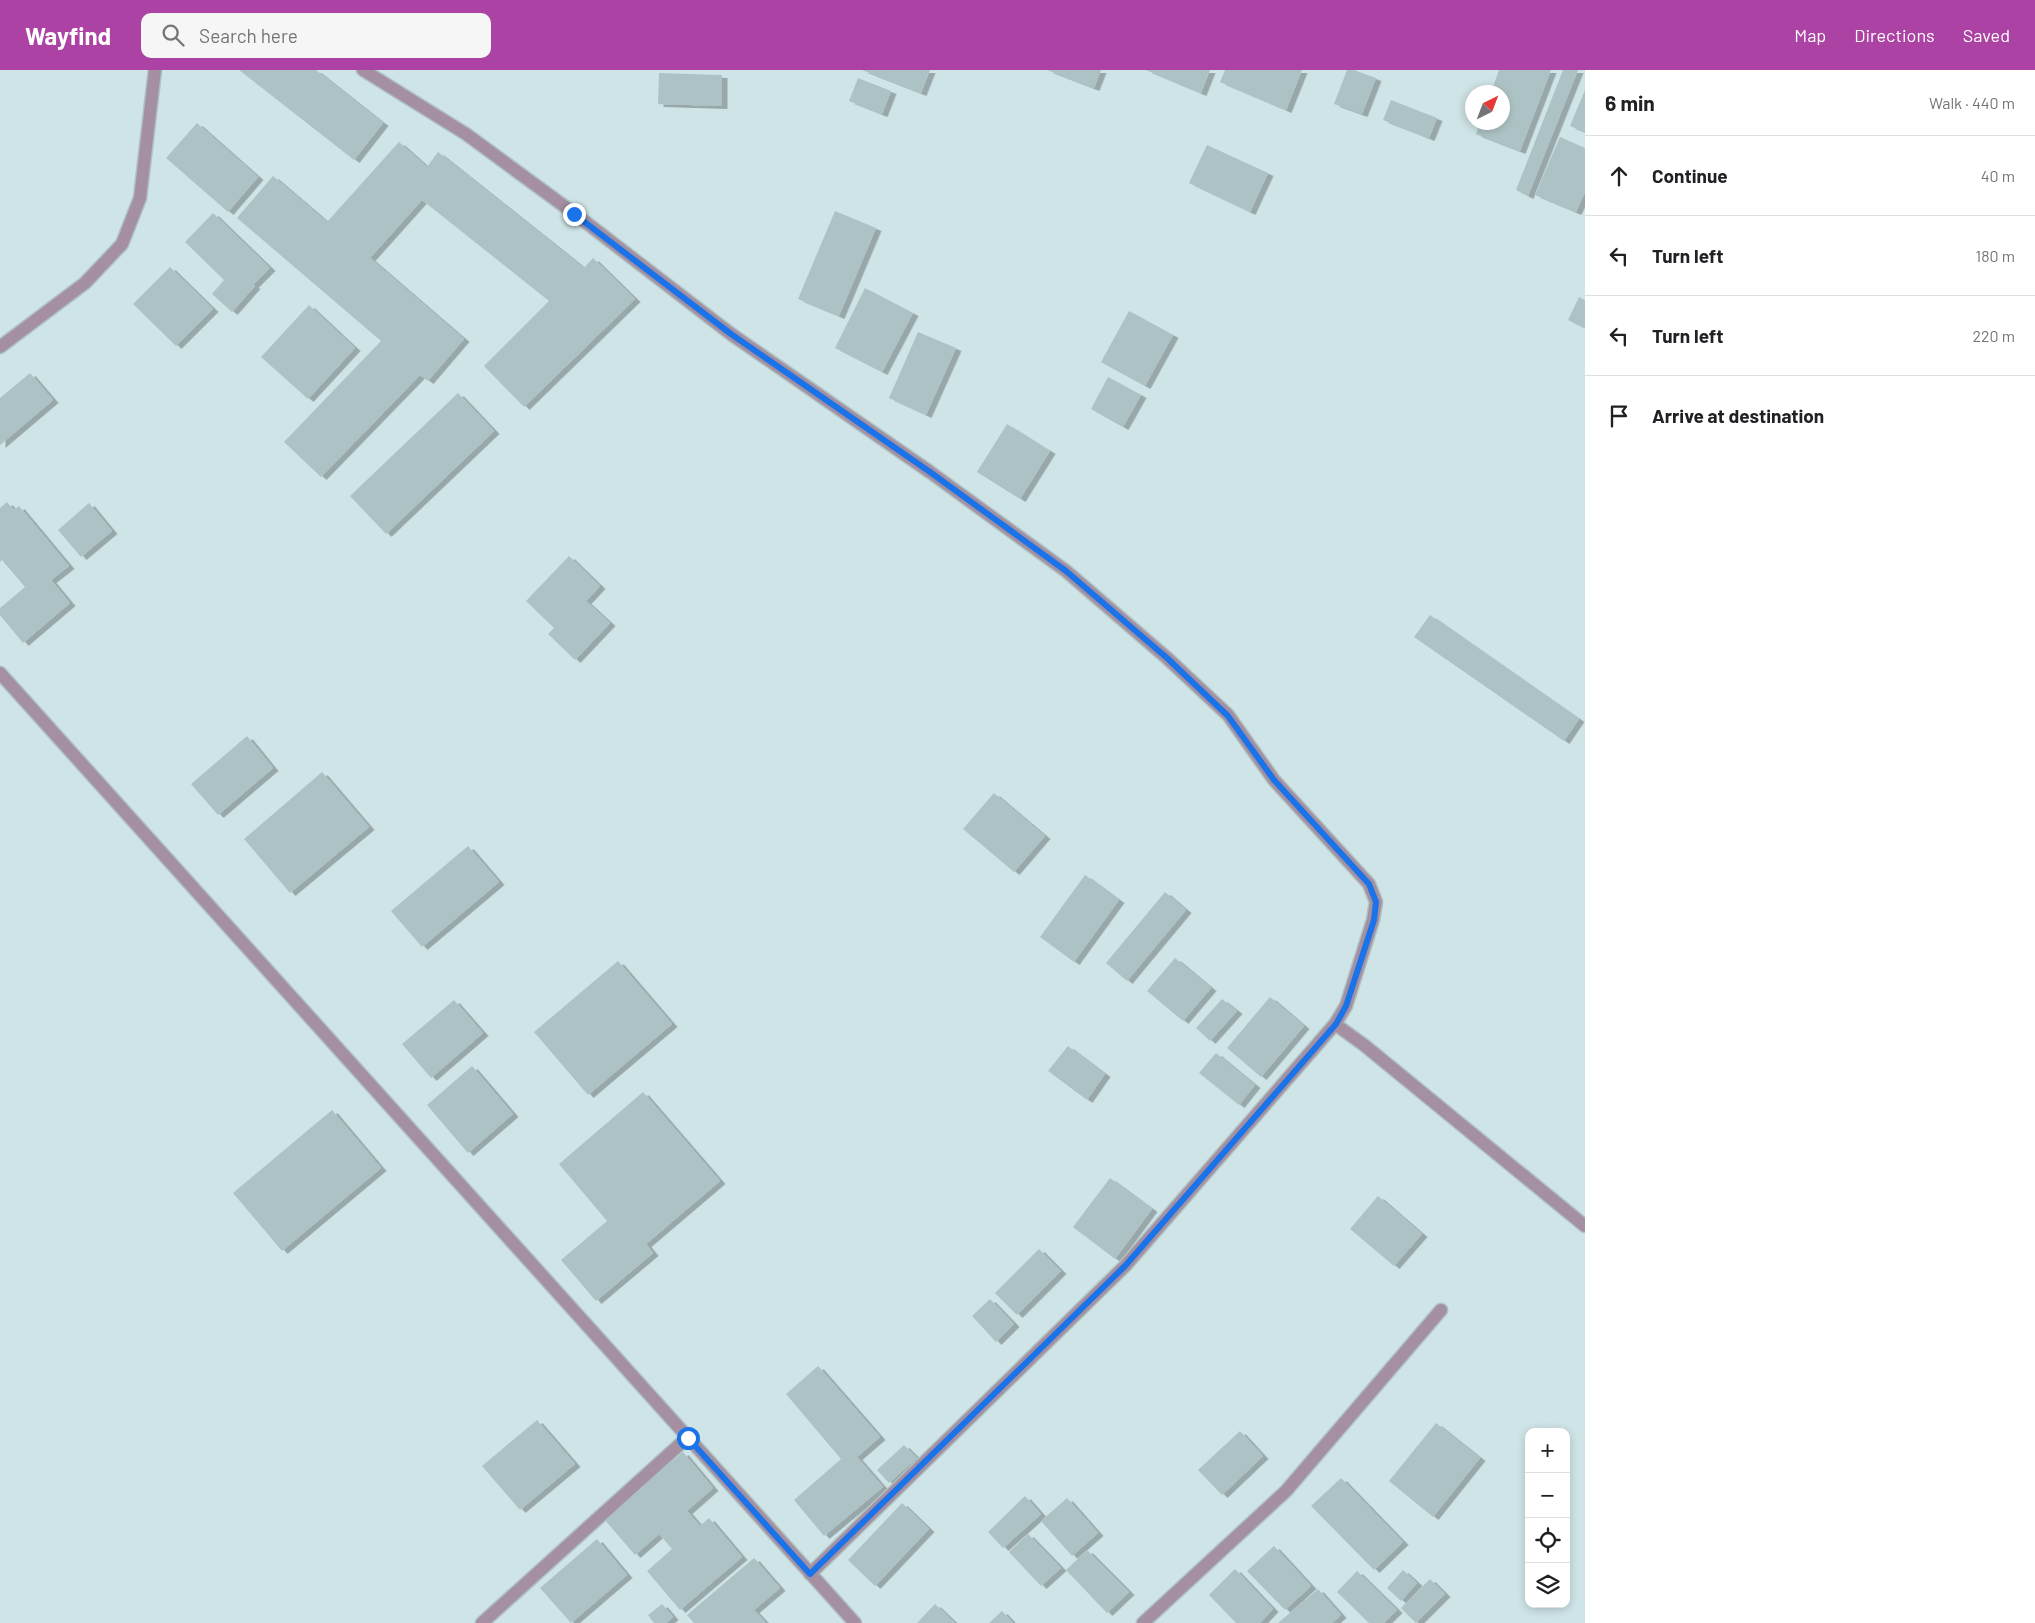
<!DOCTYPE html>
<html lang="en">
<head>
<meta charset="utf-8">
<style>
	body { margin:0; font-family:Barlow,sans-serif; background:#f6f6f6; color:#202124 }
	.controls { position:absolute; right:15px; bottom:15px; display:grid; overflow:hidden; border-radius:10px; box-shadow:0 2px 8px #0003 }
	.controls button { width:45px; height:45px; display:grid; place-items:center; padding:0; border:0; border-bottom:1px solid #e0e0e0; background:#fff; color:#202124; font:25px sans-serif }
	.compass { position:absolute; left:1465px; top:15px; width:45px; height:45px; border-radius:50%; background:#fff; box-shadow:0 2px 8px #0003; rotate:42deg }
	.stop { position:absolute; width:15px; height:15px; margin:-11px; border:4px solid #1a73e8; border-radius:50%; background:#fff }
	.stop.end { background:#1a73e8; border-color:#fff; box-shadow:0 1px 5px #0008 }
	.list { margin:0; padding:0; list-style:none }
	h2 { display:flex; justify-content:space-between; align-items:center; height:65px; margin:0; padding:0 20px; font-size:21px }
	h2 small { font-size:16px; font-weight:400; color:#757577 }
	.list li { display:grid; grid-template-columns:32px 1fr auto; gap:15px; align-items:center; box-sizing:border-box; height:80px; padding:0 20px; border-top:1px solid #e0e0e0 }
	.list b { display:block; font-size:19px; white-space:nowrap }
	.list em { font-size:16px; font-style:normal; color:#757577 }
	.icon { flex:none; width:28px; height:28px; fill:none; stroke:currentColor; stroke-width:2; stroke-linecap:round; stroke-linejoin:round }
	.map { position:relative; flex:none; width:1585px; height:1553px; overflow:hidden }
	header { display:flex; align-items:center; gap:30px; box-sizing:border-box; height:70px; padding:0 25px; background:#ac42a3; color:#fff }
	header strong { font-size:24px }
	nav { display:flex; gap:28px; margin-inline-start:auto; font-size:18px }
	.search { width:350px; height:45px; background:#f6f6f6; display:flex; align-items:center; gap:12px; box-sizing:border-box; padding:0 18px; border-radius:10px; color:#757577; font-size:19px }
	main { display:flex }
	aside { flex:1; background:#fff }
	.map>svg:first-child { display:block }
</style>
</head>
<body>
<header>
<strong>Wayfind</strong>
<div class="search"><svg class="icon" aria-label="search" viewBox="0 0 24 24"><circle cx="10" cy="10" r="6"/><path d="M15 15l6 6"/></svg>Search here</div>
<nav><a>Map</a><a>Directions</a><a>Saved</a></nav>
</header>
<main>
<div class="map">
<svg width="1585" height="1553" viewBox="0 0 1585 1553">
	<defs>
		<filter id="shadow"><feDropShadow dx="5.5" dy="3" stdDeviation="0" flood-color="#0004"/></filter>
	</defs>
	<rect width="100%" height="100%" fill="#cfe4e7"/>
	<path fill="#adc2c4" filter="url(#shadow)" d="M239,0H316L383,53L354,90Z
		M862,0H930L921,23Z
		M1047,0H1101L1094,18Z
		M1146,0H1210L1201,23Z
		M1225,0H1302L1286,40L1220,12Z
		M1347,0H1354L1376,8L1362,44L1334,34Z
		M1499,0H1551L1520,81L1476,64L1480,52H1502V22H1491Z
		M1563,0H1578L1528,126L1516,120Z
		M659,3L722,5V36L658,34Z
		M858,8L891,21L882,44L849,31Z
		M1585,20V62L1570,56Z
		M1391,30L1437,48L1429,68L1383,50Z
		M197,53L258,107L228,142L166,88Z
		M1560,67L1585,78V122L1576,142L1535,125Z
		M399,72L427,97L438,82L584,198L593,188L635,229L524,337L484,296L549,231L422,130L370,188L464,269L428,311L420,305L321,407L284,372L381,271L237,148L273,106L327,152Z
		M1207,75L1268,103L1250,142L1189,113Z
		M835,141L876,158L839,246L798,229Z
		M213,143L270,198L253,215L255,216L232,242L212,224L224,210L185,172Z
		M170,197L213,239L176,276L133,234Z
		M865,218L913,243L882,302L835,278Z
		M1579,227L1585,230V258L1568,250Z
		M309,235L355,278L308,329L261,287Z
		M1129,241L1173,265L1145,316L1101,292Z
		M918,262L956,278L926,345L889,328Z
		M30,303L53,330L0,375V328Z
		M1108,307L1141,325L1123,357L1091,339Z
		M458,323L494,361L386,464L350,426Z
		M1007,354L1050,381L1020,429L977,402Z
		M7,432L14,440L19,436L69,496L51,510L70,533L23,573L0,545V538L25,517L2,490L0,492V438Z
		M89,433L112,461L81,487L58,460Z
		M569,486L600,516L586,531L610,553L575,590L548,564L554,558L526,531Z
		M1430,545L1579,649L1564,671L1414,567Z
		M247,666L273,698L218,745L191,714Z
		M322,702L369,757L290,823L244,769Z
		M994,723L1045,766L1014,802L963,759Z
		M468,776L499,812L422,877L391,841Z
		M1085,805L1119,830L1074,892L1040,867Z
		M1165,822L1186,840L1127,911L1106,893Z
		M1175,888L1211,918L1183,951L1147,921Z
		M618,891L672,954L588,1025L534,962Z
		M1270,927L1304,956L1261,1007L1227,978Z
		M1222,929L1237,941L1210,971L1196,958Z
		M454,930L483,963L431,1008L402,974Z
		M1068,976L1105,1004L1087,1030L1048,1001Z
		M1216,983L1255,1015L1239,1035L1199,1003Z
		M472,996L513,1044L468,1083L427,1035Z
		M643,1022L720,1111L646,1174L653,1183L596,1231L561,1190L607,1151L559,1094Z
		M332,1040L381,1098L282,1181L233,1123Z
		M1110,1108L1152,1139L1115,1189L1073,1157Z
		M1378,1126L1422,1164L1394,1196L1350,1159Z
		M1039,1179L1061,1201L1017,1245L995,1223Z
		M990,1229L1014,1254L996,1272L972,1246Z
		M818,1296L880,1367L857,1387L883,1417L824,1466L794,1430L841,1389L786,1324Z
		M537,1350L575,1394L520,1440L482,1396Z
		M1436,1353L1480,1388L1433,1447L1389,1411Z
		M1240,1361L1263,1386L1222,1425L1198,1400Z
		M904,1375L917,1388L889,1413L877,1400Z
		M683,1382L713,1418L687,1441L700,1456L709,1448L742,1487L680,1540L647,1501L672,1479L659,1464L635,1485L604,1449Z
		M1341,1408L1403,1472L1374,1500L1311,1436Z
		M1025,1426L1041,1444L1003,1478L988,1462Z
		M1067,1428L1098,1463L1072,1486L1041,1451Z
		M902,1433L929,1459L875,1516L848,1490Z
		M1028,1464L1061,1498L1041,1516L1009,1482Z
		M597,1469L627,1505L571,1553L540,1518Z
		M1274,1476L1311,1516L1285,1540L1247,1501Z
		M1087,1480L1129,1522L1107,1543L1066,1500Z
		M754,1488L780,1518L754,1540L766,1553H694L687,1545Z
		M1235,1499L1273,1539L1260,1553H1236L1209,1525Z
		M1403,1500L1417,1513L1401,1531L1387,1518Z
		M1357,1501L1397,1540L1384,1553H1369L1337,1522Z
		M1430,1509L1445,1524L1416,1553L1401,1538Z
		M1318,1519L1341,1545L1332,1553H1278Z
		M662,1534L673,1547L666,1553H654L648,1545Z
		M935,1534L955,1553H917Z
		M1002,1541L1013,1553H989Z"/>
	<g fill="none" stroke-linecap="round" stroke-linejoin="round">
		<g stroke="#aec1c3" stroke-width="15">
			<path id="minor" d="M363,0L466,64L575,144L731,264L930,402L1066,501L1167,588L1228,645L1274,710L1369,814L1376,832L1373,850L1346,936L1335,954L1364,975L1585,1156
				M0,277L85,213L122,174L140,128L155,0
				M0,603L855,1553
				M810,1504L1125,1196L1335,954
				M482,1553L688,1367
				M1143,1553L1286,1421L1441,1240"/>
		</g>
		<use href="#minor" stroke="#a490a1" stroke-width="12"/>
	</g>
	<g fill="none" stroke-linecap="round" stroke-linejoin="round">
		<path stroke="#1a73e8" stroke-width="6" d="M574,144L731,264L930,402L1066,501L1167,588L1228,646L1274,710L1369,814L1376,832L1374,850L1346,936L1336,954L1125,1196L810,1504L688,1368"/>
	</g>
</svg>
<div class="controls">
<button>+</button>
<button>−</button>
<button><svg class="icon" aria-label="locate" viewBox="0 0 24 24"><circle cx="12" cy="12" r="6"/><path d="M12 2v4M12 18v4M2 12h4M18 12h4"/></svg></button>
<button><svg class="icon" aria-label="layers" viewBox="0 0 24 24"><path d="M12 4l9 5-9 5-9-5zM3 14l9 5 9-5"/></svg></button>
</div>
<svg class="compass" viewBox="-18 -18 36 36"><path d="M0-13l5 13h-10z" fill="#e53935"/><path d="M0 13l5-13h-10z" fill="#757577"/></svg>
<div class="stop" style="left:688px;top:1368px"></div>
<div class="stop end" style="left:574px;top:144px"></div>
</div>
<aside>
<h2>6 min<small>Walk · 440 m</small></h2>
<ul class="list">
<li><svg class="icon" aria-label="ahead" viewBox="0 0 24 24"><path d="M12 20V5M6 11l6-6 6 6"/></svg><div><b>Continue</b></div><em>40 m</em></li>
<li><svg class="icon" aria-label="left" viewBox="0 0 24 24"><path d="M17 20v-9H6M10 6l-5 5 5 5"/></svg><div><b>Turn left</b></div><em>180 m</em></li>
<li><svg class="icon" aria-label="left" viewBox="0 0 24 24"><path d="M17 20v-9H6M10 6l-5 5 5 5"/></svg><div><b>Turn left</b></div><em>220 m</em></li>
<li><svg class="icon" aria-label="arrive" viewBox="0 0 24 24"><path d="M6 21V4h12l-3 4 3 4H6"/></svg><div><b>Arrive at destination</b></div></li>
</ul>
</aside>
</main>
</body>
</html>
